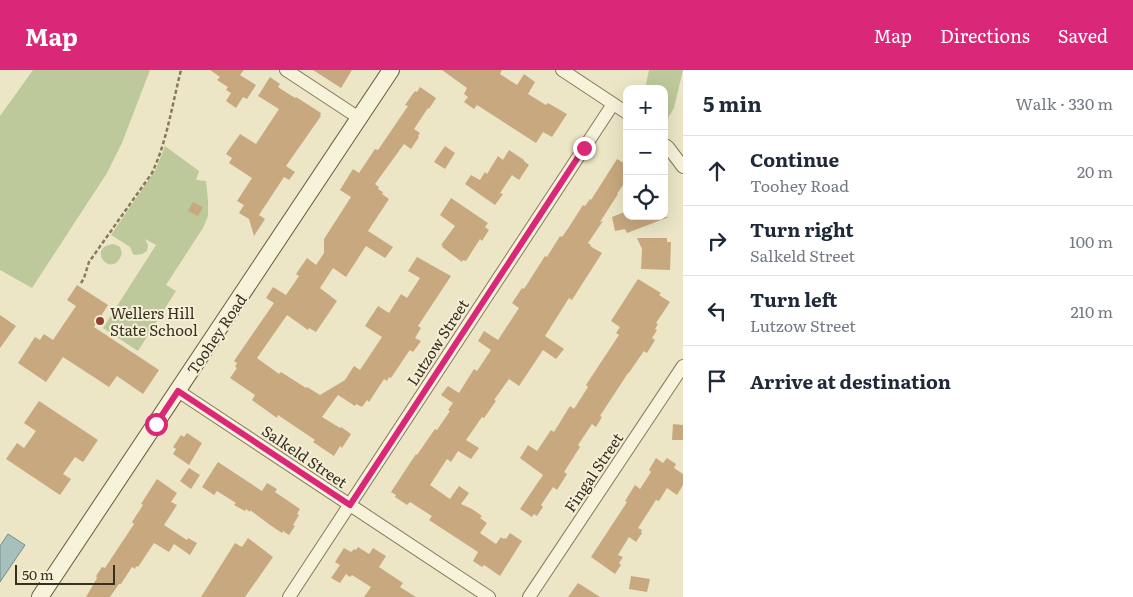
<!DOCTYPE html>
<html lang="en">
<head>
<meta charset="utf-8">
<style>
	body { margin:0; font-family:Literata,serif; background:#f6f6f7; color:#1f2937 }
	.controls { position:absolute; right:15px; top:15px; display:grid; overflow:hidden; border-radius:10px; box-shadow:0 5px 20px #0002 }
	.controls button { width:45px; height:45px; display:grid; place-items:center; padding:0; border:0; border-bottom:1px solid #e0e1e3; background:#fff; color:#1f2937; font:25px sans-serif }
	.scale { position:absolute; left:15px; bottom:12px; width:100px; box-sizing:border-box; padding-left:5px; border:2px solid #372f20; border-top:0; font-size:14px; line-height:18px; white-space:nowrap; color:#372f20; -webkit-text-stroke:4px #f4efd6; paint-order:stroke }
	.stop { position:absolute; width:15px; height:15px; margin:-11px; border:4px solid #db2777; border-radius:50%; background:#fff }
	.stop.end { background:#db2777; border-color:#fff; box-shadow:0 1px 5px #0008 }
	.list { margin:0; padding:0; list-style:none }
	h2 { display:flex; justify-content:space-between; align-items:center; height:65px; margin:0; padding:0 20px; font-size:21px }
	h2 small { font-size:16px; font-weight:400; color:#747a83 }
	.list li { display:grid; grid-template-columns:32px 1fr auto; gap:15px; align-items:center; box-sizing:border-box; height:70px; padding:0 20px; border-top:1px solid #e0e1e3 }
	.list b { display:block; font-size:19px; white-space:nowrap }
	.list p { margin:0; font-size:16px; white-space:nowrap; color:#747a83 }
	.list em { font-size:16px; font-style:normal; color:#747a83 }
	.icon { flex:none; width:28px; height:28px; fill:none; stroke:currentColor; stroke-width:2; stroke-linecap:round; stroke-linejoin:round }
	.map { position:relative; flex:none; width:683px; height:527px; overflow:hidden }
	header { display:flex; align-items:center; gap:30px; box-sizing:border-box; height:70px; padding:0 25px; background:#db2777; color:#fff }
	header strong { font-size:24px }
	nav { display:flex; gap:28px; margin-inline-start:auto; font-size:18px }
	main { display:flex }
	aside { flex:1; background:#fff }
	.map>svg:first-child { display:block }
</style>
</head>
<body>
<header>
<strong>Map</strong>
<nav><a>Map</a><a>Directions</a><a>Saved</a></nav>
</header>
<main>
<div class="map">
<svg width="683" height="527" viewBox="0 0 683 527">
	<rect width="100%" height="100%" fill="#ece6c7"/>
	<path fill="#bdc99b" d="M33,0H150L122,73L107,103L32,218L0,200V46Z
		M649,0H683L674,38L667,50L664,49V19H645Z
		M165,76L199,101L196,110L206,111L208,130V146L203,158L166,215L176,221L138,281L103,258L156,175L145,169L148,175L147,181L142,184L135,185L133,184L130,177L111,165L156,99Z
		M114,174L120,177L122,183C113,212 84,177 114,174Z"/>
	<path fill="#a8c0bc" stroke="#6f8e8b" d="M8,464L25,475L0,512V476Z"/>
	<path fill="#c7a87f" d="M210,0H244L240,5L256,15L247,29L243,27L236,38L226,31L231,23L226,20L228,17L217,10L220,7Z
		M313,0H352L341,18Z
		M442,0H502L500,4L517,15L524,4L535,12L528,24L546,35L548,33L567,44L552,67L543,62L536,73L477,35L474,39L464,32L468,27L464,24L467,18Z
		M270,7L280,14L278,17L295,28L296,27L321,43L320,45L321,46L286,96L295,102L289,110L284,107L259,145L265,149L254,166L249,149L239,143L244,135L237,131L252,108L229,93L232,88L226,84L240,64L256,74L279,39L258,26Z
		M420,17L436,28L429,39L428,38L414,59L420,63L418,66L419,67L411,79L404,74L375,114L379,117L378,119L383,122L382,124L389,129L368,161L393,177L385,188L366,176L346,207L333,198L320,218L337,231L316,262L309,258L308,260L287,245L257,288L279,304L281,302L306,318L307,317L320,325L345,310L354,296L360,300L382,267L365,256L378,236L389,243L401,224L407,228L420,208L408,201L417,187L451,206L418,256L421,258L415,268L421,271L413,282L410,280L407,284L391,308L389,307L387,311L384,309L369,332L367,330L362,337L356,334L355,336L338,325L322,347L340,358L341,357L351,364L342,378L340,376L334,386L313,372L315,370L278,345L277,348L252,330L255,325L230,308L237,298L235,297L237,293L234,291L274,233L266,228L273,217L286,225L299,206L296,204L307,188L316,195L324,183V169L351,127L340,120L353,99L359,103L375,79L378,80L408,36L405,35L415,21L417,22Z
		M445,76L455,83L445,99L434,92Z
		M509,80L524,90V91L529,95L519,110L512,105L500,123L503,124L495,135L465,114L471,105L480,110L485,102L487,104L498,86L503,90Z
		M617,89L627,95V109L617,124H618L600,152L603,151L588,173L591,175L590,176L602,183L572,230L569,228L545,266L564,279L556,289L543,280L519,316L509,309L494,330L496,331L484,348L482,347L466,370L479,378L471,389L458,381L451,392L447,389L430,415L450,429L459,416L469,423L461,434L472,439L482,446L480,448L487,453L480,463L496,474L501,467L503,469L504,468L506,469L510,463L522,471L500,506L484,495L482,497L473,491L478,482L429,450L432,446L410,432L407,435L395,427L396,425L391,422L416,384L417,385L435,359L437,360L450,341L448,340L453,333L441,325L448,316L459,323L474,299L477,301L491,280L478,271L484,261L498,270L519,238L512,233L522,218L524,219L545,186L547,187L560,166L562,167L569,157L583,135L585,136L590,129L591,130Z
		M451,128L488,153L485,157L489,160L482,171L480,169L466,191L463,190L462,192L442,177L443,176L441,175L455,156L440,145Z
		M193,132L203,137L198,146L188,141Z
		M627,141V146L669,147L627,163L625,159L615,161L612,147Z
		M637,168H667V172H671L670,200L641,199L642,179Z
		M638,209L661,223L659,225L670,232L656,253L658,254L655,259L657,260L652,268L655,270L647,283L644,281L628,304V303L600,346L602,347L596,357L592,354L578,375L580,377L564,402L567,404L557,420L553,417L541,435L543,437L537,446L534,444L532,447L520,439L543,405L520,388L528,375L537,381L551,360L554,362L570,336L574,339L588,317L586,315L619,265L616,263L620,257L611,251Z
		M77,215L108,235L94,257L159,300L143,324L117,306L109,317L63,287L46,312L18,293L35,267L40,270L44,264L53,270L76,236L67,230Z
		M0,245L16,256L0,278Z
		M39,331L98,370L83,392L75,387L63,404L71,409L60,425L6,389L17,373L24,378L36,361L24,353Z
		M673,354L683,355V370H672Z
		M187,363L202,373L189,395L173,384L176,379L173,377L181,365L184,367Z
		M656,388L663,393L667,388L676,394L674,398L683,404V415L677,425L667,418L659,431L656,430L638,458L642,460L641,462L642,463L636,472L629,467L618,485L623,487L619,493L621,495L615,504L591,487L627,432L625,431L635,415L640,419L651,402L649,400Z
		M218,392L262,421L267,413L277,419L275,422L300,439L297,444L299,445L293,455L295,456L289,465L283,461L282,463L270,455L250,440V442L246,439L245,441L234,435L236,433L217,421L214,425L202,417Z
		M189,398L200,405L191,419L180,411Z
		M157,409L177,423L171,432L177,435L164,455L187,470L188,468L197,473L190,485L174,474L169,482L154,473L138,497L136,496L135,499L132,497L121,514H119L110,527H86L97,508L96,506L102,497L105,498L134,454L132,452L143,435L141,434Z
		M248,468L273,487L245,527H201L235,473L242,477Z
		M358,477L369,484L373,478L386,486L379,497L403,513L400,517L416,527H364L371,517L352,505L350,507L346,504L340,513L331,508L340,495L335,492L344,478L351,482L354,479L356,480Z
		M631,506L650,509L647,522L629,519Z
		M578,513L586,518L600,527H568Z"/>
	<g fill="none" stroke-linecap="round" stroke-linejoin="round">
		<g stroke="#86795d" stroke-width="14">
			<path id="street" d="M286,0L359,48
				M562,0L627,43
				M664,74L668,77L683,97
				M178,321L489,527
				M289,527L613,34
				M529,527L683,296"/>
		</g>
		<g stroke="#685a40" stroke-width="18">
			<path id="secondary" d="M40,527L391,0"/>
		</g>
		<path stroke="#86795d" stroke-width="2.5" stroke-dasharray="4 2.5" stroke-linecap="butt" d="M81,213L84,208L89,192L152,103C167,71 172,35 181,0"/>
		<use href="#street" stroke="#f7f2da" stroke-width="12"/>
		<use href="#secondary" stroke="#f7f2da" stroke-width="16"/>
	</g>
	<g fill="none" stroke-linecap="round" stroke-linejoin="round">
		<path stroke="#db2777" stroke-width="6" d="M156,354L178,321L350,435L584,78"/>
	</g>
	<circle fill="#913e31" stroke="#f4efd6" stroke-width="2" cx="100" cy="251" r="5"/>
	<g text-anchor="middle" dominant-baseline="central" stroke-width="4" stroke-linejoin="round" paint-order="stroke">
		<g font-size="15" fill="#372f20" stroke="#f4efd6" text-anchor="start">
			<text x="110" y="242">Wellers Hill<tspan x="110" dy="17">State School</tspan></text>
		</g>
		<g font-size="15" fill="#372f20" stroke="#f4efd6">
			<text transform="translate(216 264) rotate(-56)">Toohey Road</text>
			<text transform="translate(437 272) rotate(-57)">Lutzow Street</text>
			<text transform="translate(305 386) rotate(34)">Salkeld Street</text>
			<text transform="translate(593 402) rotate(-56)">Fingal Street</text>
		</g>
	</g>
</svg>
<div class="controls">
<button>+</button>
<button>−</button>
<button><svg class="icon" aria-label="locate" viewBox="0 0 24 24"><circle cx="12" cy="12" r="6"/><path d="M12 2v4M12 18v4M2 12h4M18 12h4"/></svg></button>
</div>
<div class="scale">50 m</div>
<div class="stop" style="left:156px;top:354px"></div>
<div class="stop end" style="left:584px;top:78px"></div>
</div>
<aside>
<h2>5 min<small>Walk · 330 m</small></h2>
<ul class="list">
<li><svg class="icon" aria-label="ahead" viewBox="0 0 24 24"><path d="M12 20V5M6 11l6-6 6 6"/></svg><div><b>Continue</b><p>Toohey Road</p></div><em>20 m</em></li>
<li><svg class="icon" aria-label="right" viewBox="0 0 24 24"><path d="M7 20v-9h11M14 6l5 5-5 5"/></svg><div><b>Turn right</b><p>Salkeld Street</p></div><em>100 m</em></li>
<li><svg class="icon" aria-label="left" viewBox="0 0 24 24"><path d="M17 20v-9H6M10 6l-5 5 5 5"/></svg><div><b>Turn left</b><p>Lutzow Street</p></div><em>210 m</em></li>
<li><svg class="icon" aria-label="arrive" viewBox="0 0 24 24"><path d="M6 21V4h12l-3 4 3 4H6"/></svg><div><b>Arrive at destination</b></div></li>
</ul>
</aside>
</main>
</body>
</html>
